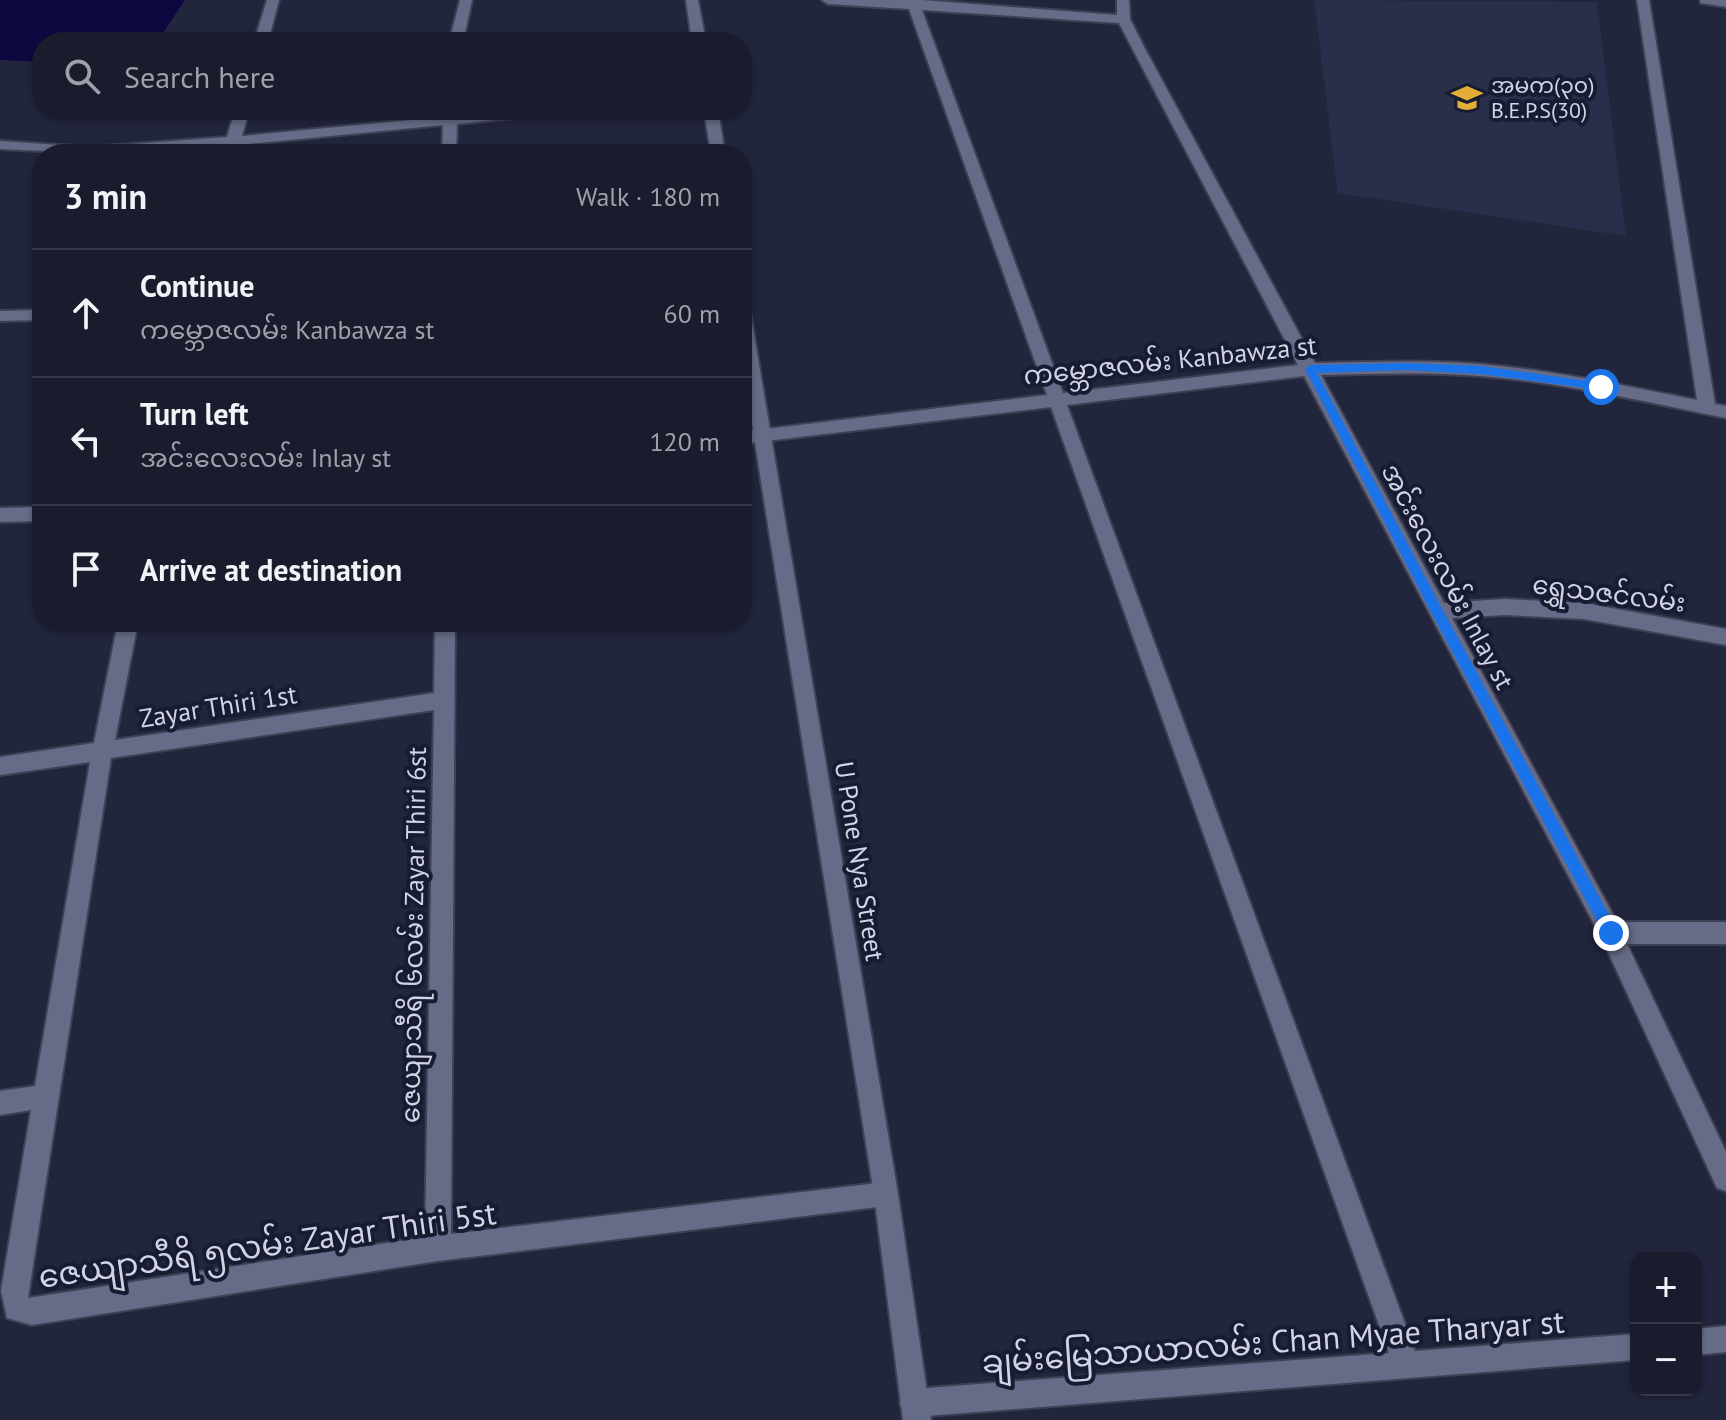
<!DOCTYPE html>
<html lang="en">
<head>
<meta charset="utf-8">
<style>
	body { margin:0; font-family:"PT Sans","Noto Sans Myanmar",sans-serif; background:#232536; color:#f1f3f6 }
	.controls { position:absolute; right:24px; bottom:24px; display:grid; overflow:hidden; border-radius:16px; box-shadow:0 2px 6px #0004 }
	.controls button { width:72px; height:72px; display:grid; place-items:center; padding:0; border:0; border-bottom:2px solid #383a4a; background:#1a1c2e; color:#f1f3f6; font:40px sans-serif }
	.stop { position:absolute; width:24px; height:24px; margin:-18px; border:6px solid #1a73e8; border-radius:50%; background:#fff }
	.stop.end { background:#1a73e8; border-color:#fff; box-shadow:0 2px 8px #0008 }
	.list { margin:0; padding:0; list-style:none }
	h2 { display:flex; justify-content:space-between; align-items:center; height:104px; margin:0; padding:0 32px; font-size:34px }
	h2 small { font-size:26px; font-weight:400; color:#9fa1aa }
	.list li { display:grid; grid-template-columns:52px 1fr auto; gap:24px; align-items:center; box-sizing:border-box; height:128px; padding:0 32px; border-top:2px solid #383a4a }
	.list b { display:block; font-size:30px; white-space:nowrap }
	.list p { margin:0; font-size:26px; white-space:nowrap; color:#9fa1aa }
	.list em { font-size:26px; font-style:normal; color:#9fa1aa }
	.icon { flex:none; width:44px; height:44px; fill:none; stroke:currentColor; stroke-width:2; stroke-linecap:round; stroke-linejoin:round }
	.map { position:relative; flex:none; width:1726px; height:1420px; overflow:hidden }
	.search { position:absolute; background:#1a1c2e; box-shadow:0 2px 6px #0004; left:32px; top:32px; width:720px; height:88px; display:flex; align-items:center; gap:20px; box-sizing:border-box; padding:0 28px; border-radius:32px; color:#9fa1aa; font-size:30px }
	.panel { position:absolute; background:#1a1c2e; box-shadow:0 2px 6px #0004; left:32px; top:144px; width:720px; height:488px; border-radius:32px }
	.map>svg:first-child { display:block }
</style>
</head>
<body>
<div class="map">
<svg width="1726" height="1420" viewBox="0 0 1726 1420">
	<rect width="100%" height="100%" fill="#22263d"/>
	<path fill="#292e4b" d="M1314,0L1597,2L1626,236L1338,193Z"/>
	<path fill="#0d0840" d="M0,0H185L157,42H42V62L0,60Z"/>
	<g fill="none" stroke-linecap="round" stroke-linejoin="round">
		<g stroke="#3e4155" stroke-width="4">
			<path id="street" d="M267,0H279L268,42H254Z
				M460,0H472L463,42H449Z
				M822,0H922L1117,15V0H1129L1130,19L1144,47L1315,363C1370,362 1425,360 1480,364C1553,370 1626,386 1697,400L1637,0H1649L1715,404L1726,406V418C1645,402 1562,382 1479,376C1427,372 1374,374 1321,375L1444,603L1504,599L1584,603L1726,629V645L1584,619L1504,615L1452,618L1617,922H1726V944H1627L1726,1152V1191L1717,1188L1603,941L1304,376L1067,405L1415,1351L1636,1334V1360L914,1417L904,1413L900,1403L904,1393L914,1389L1389,1353L1051,407L742,444V432L1047,395L909,9L828,4ZM922,10L1119,23L1298,365L1063,393Z
				M1700,0H1726V7L1701,3Z
				M235,110H249L242,136L443,117V110H457V115L511,110H561L554,114L457,124L456,154H442L443,125L239,145L236,154H224L225,146L109,154L0,149V141L90,147L227,137Z
				M42,310V320L0,321V311Z
				M42,507V521L0,522V508Z
				M118,622H138L115,740L434,693L435,622H455L451,1234L886,1182L895,1185L898,1194L895,1203L886,1206L438,1261L32,1325L7,1318L1,1291L31,1110L0,1115V1091L35,1086L90,762L0,775V757L94,743ZM434,710L425,1237L28,1298L111,758Z
				M1726,1326V1352L1696,1355V1329Z"/>
		</g>
		<g stroke="#3e4155" stroke-width="4">
			<path id="secondary" d="M686,0H698L706,42H692Z
				M704,110H718L725,154H711Z
				M742,306L750,311L898,1194L931,1420H903L874,1194L742,361Z"/>
		</g>
		<use href="#street" fill="#666c87" fill-rule="evenodd"/>
		<use href="#secondary" fill="#666c87" fill-rule="evenodd"/>
	</g>
	<path fill="#1a73e8" d="M1406,363L1481,366L1601,383L1606,387L1601,390L1481,374L1406,370L1317,373L1441,607L1616,928L1618,933L1611,940L1606,938L1432,614L1305,369L1310,365Z"/>
	<defs>
		<g id="school-bare" transform="scale(2.4)"><path d="M0-5L7-2L0 1L-7-2ZM-4 1L0 2.5L4 1V4Q0 6-4 4Z" fill="#e3ae35" stroke="#181c32" stroke-width="2.5" paint-order="stroke"/></g>
	</defs>
	<g fill-rule="evenodd">
		<use href="#school-bare" x="1467" y="98"/>
	</g>
	<g text-anchor="middle" dominant-baseline="central" stroke-width="8" stroke-linejoin="round" paint-order="stroke">
		<g font-size="22" fill="#d1d4e4" stroke="#181c32" text-anchor="start">
			<text x="1491" y="85">အမက(၃၀)<tspan x="1491" dy="25">B.E.P.S(30)</tspan></text>
		</g>
		<g font-size="26" fill="#d1d4e4" stroke="#181c32">
			<text transform="translate(1170 360) rotate(-6)">ကမ္ဘောဇလမ်း Kanbawza st</text>
			<text transform="translate(1448 576) rotate(62)">အင်းလေးလမ်း Inlay st</text>
			<text transform="translate(1609 593) rotate(7)">ရွှေသဇင်လမ်း</text>
			<text transform="translate(218 706) rotate(-9)">Zayar Thiri 1st</text>
			<text transform="translate(860 861) rotate(81)">U Pone Nya Street</text>
			<text transform="translate(413 935) rotate(-89)">ဇေယျာသီရိ ၆လမ်း Zayar Thiri 6st</text>
		</g>
		<g font-size="32" fill="#d1d4e4" stroke="#181c32">
			<text transform="translate(267 1244) rotate(-8)">ဇေယျာသီရိ ၅လမ်း Zayar Thiri 5st</text>
			<text transform="translate(1273 1341) rotate(-4)">ချမ်းမြေသာယာလမ်း Chan Myae Tharyar st</text>
		</g>
	</g>
</svg>
<div class="controls">
<button>+</button>
<button>−</button>
</div>
<div class="stop" style="left:1601px;top:387px"></div>
<div class="stop end" style="left:1611px;top:933px"></div>
<div class="search"><svg class="icon" aria-label="search" viewBox="0 0 24 24"><circle cx="10" cy="10" r="6"/><path d="M15 15l6 6"/></svg>Search here</div>
<section class="panel">
<h2>3 min<small>Walk · 180 m</small></h2>
<ul class="list">
<li><svg class="icon" aria-label="ahead" viewBox="0 0 24 24"><path d="M12 20V5M6 11l6-6 6 6"/></svg><div><b>Continue</b><p>ကမ္ဘောဇလမ်း Kanbawza st</p></div><em>60 m</em></li>
<li><svg class="icon" aria-label="left" viewBox="0 0 24 24"><path d="M17 20v-9H6M10 6l-5 5 5 5"/></svg><div><b>Turn left</b><p>အင်းလေးလမ်း Inlay st</p></div><em>120 m</em></li>
<li><svg class="icon" aria-label="arrive" viewBox="0 0 24 24"><path d="M6 21V4h12l-3 4 3 4H6"/></svg><div><b>Arrive at destination</b></div></li>
</ul>
</section>
</div>
</body>
</html>
